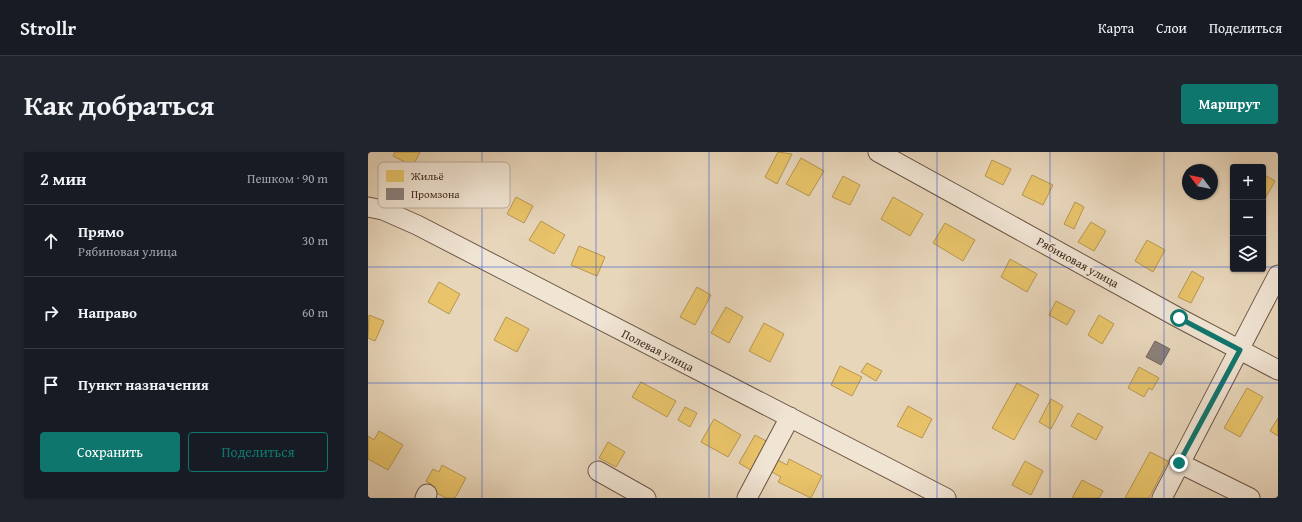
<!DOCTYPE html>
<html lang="ru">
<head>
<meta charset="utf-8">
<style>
	body { margin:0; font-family:"Gentium Book Plus",serif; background:#20242c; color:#f1f3f6 }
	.controls { position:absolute; right:12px; top:12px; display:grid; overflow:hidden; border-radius:4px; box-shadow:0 1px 3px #0004 }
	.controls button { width:36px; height:36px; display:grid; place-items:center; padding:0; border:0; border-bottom:1px solid #363941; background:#171b24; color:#f1f3f6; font:20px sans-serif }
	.compass { position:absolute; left:814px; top:12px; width:36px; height:36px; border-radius:50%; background:#171b24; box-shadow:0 1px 3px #0004; rotate:302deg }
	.stop { position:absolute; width:12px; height:12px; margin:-9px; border:3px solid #0f766e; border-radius:50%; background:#fff }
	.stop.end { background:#0f766e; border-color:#fff; box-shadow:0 1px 4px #0008 }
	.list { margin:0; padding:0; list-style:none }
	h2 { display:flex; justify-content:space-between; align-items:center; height:52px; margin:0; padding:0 16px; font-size:17px }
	h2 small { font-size:13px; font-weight:400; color:#9ea1a6 }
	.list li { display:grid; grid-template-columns:26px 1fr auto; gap:12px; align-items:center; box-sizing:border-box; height:72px; padding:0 16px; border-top:1px solid #363941 }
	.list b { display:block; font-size:15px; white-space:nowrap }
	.list p { margin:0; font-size:13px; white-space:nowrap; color:#9ea1a6 }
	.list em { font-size:13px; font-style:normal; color:#9ea1a6 }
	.actions { display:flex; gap:8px; padding:12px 16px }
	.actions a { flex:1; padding:9px 0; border:1px solid #0f766e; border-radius:4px; text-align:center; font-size:14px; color:#0f766e }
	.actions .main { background:#0f766e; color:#fff }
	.icon { flex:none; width:22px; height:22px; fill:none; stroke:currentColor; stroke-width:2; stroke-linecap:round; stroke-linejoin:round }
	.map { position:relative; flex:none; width:910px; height:346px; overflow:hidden; border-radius:4px }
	header { display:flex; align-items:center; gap:24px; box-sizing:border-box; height:56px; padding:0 20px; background:#171b24; border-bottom:1px solid #363941 }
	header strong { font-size:19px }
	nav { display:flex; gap:22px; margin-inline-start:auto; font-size:14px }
	.intro { display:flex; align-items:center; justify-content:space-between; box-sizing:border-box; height:96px; padding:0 24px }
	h1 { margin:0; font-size:28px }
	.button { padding:10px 18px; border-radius:4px; background:#0f766e; color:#fff; font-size:14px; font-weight:700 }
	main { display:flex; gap:24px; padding:0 24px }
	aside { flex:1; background:#171b24; border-radius:4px; box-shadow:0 1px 3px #0004 }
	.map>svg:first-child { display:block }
</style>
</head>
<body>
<header>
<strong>Strollr</strong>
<nav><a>Карта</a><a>Слои</a><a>Поделиться</a></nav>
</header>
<div class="intro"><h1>Как добраться</h1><a class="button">Маршрут</a></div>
<main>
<aside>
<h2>2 мин<small>Пешком · 90 m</small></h2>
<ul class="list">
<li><svg class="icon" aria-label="ahead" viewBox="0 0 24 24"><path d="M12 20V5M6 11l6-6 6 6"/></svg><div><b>Прямо</b><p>Рябиновая улица</p></div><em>30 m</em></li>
<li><svg class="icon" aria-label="right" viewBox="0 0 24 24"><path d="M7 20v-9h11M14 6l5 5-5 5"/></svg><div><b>Направо</b></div><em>60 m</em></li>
<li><svg class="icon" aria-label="arrive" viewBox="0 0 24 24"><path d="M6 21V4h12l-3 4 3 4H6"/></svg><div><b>Пункт назначения</b></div></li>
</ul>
<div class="actions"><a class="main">Сохранить</a><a>Поделиться</a></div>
</aside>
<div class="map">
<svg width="910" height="346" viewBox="0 0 910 346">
	<rect width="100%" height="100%" fill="#e8d6bb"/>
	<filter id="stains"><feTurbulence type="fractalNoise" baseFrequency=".005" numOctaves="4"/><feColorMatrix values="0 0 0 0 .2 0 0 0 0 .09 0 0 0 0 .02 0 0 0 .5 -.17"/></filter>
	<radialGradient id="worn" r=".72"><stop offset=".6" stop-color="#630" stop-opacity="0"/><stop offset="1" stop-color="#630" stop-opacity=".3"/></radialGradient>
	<path fill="#e9c46a" stroke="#b79653" d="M27,0H52L45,14L25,4Z
		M410,0L424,2L409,32L397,25Z
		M433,6L456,19L441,44L418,32Z
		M624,8L643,17L635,33L617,24Z
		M895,22L907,29L895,50Z
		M664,23L685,33L675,53L654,43Z
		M475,24L492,33L482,53L464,45Z
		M148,45L165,54L156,71L139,62Z
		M525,45L555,62L542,84L513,67Z
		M707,50L716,55L706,77L696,72Z
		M173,69L197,83L186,102L161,88Z
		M723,70L738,79L726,99L710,90Z
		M577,71L607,88L595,109L565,91Z
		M779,88L797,98L785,120L767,109Z
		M211,94L237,105L229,124L203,113Z
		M642,107L669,122L659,140L633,125Z
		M824,119L836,126L823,151L810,145Z
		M71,130L92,142L81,162L60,150Z
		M329,135L343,143L327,173L312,165Z
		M688,149L707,159L699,173L681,163Z
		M358,155L375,165L361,191L343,181Z
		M1,163L16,169L7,189L0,186Z
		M731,163L746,172L734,192L720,183Z
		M138,165L161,177L149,200L126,188Z
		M396,171L416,182L402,210L381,199Z
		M499,211L514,219L508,229L493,220Z
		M472,214L494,225L484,244L463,233Z
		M771,215L791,226L784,238L781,236L776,245L760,236Z
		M273,230L308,249L299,265L264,245Z
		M649,231L671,243L646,288L624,276Z
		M879,236L895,245L872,285L856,276Z
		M683,247L695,254L683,277L671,270Z
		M540,254L564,267L554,286L529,274Z
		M317,255L329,261L322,275L310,268Z
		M710,261L735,275L728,288L703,274Z
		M910,266V284L902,279Z
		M346,267L373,283L360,305L333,290Z
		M11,279L35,293L20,318L0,307V284L6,288Z
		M387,283L400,290L384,319L371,311Z
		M240,290L257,300L248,315L231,306Z
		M782,300L800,309L781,346H757Z
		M421,307L454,324L443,346L410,330L413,325L404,320L410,308L419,313Z
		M657,309L675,319L663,343L644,333Z
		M74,313L98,326L87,346H78L61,337L64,333L58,329L65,317L71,320Z
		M714,328L735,339L731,346H704Z"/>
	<path fill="#8a817c" stroke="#746760" d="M787,189L802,197L793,213L778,205Z"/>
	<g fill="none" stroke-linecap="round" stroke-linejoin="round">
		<g stroke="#6c5645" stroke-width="21">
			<path id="minor" d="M510,0L811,166L910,218
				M0,55L15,58L49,73L578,346
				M811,311L882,346
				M230,319L278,346
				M57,346L59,342
				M379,346L422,265
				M794,346L910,123"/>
		</g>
		<use href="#minor" stroke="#f0e4d3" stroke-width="19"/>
	</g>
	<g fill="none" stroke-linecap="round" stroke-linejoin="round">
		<path stroke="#0f766e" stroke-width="5" d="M811,166L872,198L811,311"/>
	</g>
	<path fill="none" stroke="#1d4ed8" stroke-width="1" stroke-opacity="0.55" d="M114,0V346M228,0V346M341,0V346M455,0V346M569,0V346M682,0V346M796,0V346M0,115H865M895,115H910M0,231H910"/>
	<g text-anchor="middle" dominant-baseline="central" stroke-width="4" stroke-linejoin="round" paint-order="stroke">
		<g font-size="12" fill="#422b1e" stroke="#f0e4d3">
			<text transform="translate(710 110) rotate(29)">Рябиновая улица</text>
			<text transform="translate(290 198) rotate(27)">Полевая улица</text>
		</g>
	</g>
	<rect x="10" y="10" width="132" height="46" rx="6" fill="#f0e4d3" stroke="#bcac9d" stroke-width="1"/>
	<rect x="18" y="18" width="18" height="12" fill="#e9c46a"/>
	<rect x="18" y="36" width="18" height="12" fill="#8a817c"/>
	<g font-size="11" fill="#422b1e">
		<text x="43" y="28">Жильё</text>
		<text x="43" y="46">Промзона</text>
	</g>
	<rect width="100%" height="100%" filter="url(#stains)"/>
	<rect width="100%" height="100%" fill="url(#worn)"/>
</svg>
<div class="controls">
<button>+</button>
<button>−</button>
<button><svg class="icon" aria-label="layers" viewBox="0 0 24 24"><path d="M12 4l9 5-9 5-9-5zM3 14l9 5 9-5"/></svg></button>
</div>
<svg class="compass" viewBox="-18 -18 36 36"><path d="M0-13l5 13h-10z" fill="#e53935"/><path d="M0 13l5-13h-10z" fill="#9ea1a6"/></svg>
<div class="stop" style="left:811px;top:166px"></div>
<div class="stop end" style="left:811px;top:311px"></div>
</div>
</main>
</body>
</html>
